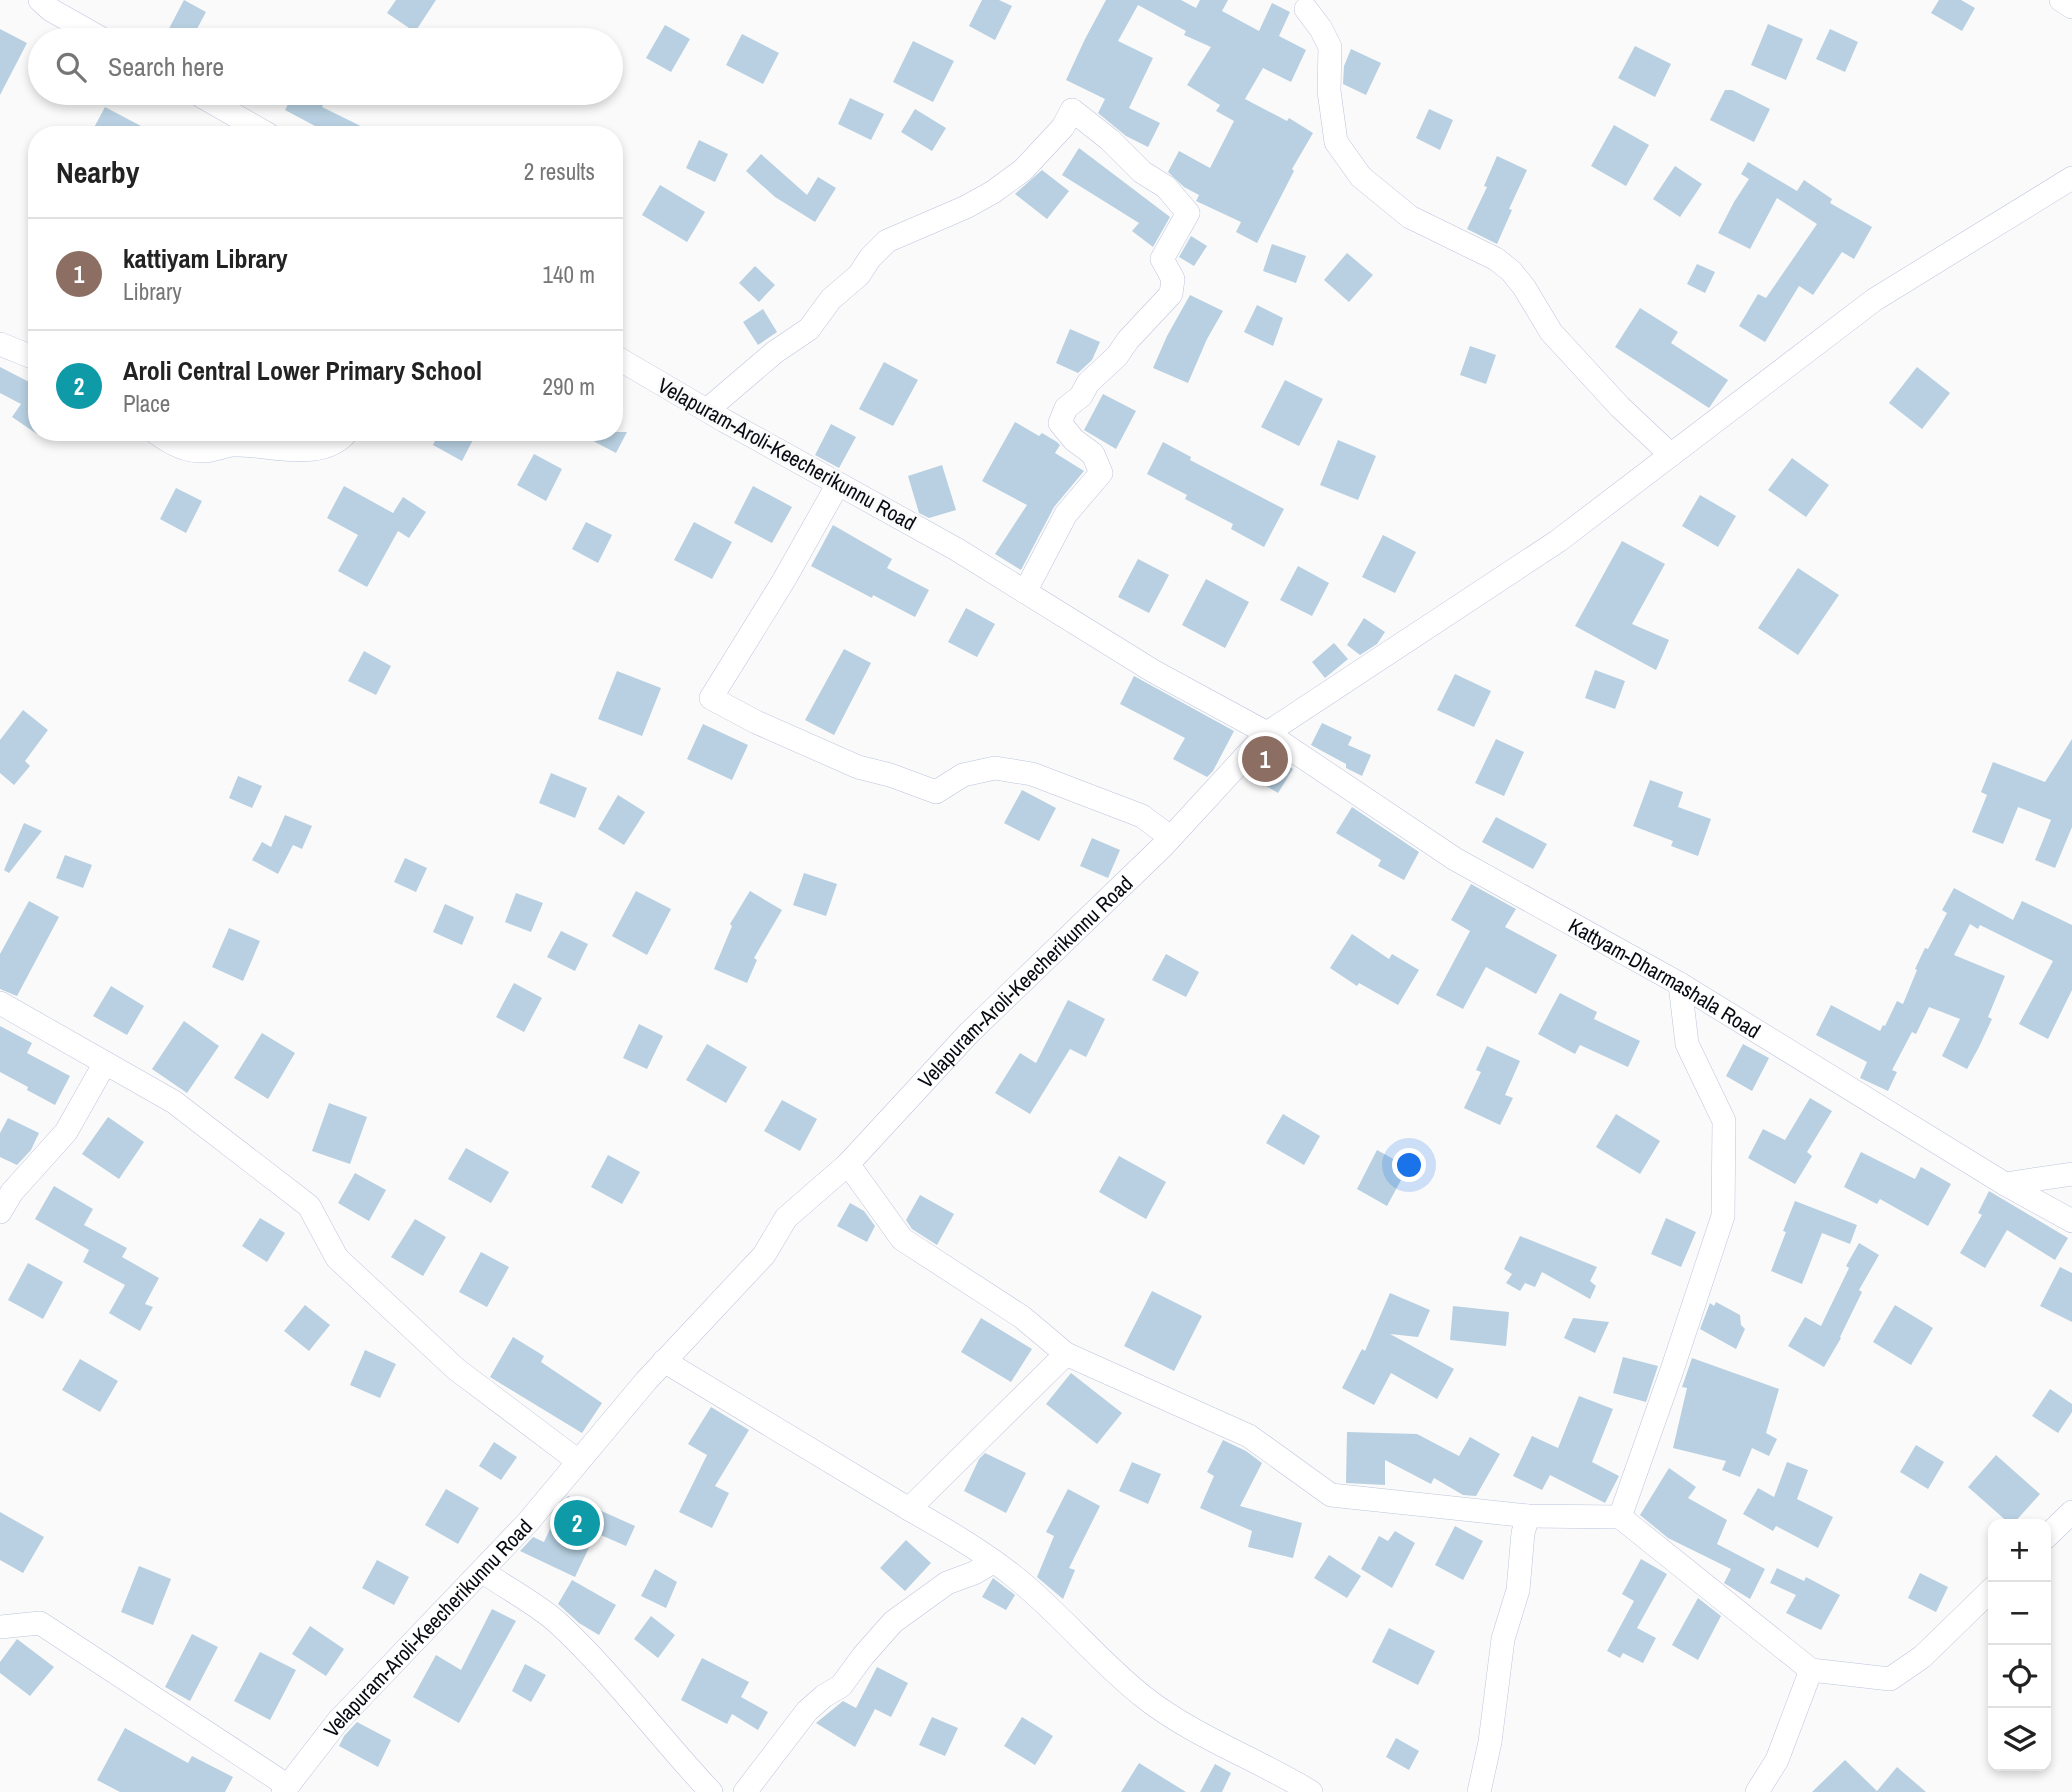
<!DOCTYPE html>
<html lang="en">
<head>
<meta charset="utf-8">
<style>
	body { margin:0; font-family:"Archivo Narrow",sans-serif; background:#f6f6f6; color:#222 }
	.controls { position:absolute; right:21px; bottom:21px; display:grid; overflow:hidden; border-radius:14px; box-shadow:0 4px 10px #0003 }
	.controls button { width:63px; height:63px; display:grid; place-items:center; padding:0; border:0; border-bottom:2px solid #e0e0e0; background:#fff; color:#222; font:35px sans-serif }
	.you { position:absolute; left:1410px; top:1166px; width:24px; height:24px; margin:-18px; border:5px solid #fff; border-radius:50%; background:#1a73e8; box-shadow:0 0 0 10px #1a73e833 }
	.badge { display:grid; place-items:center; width:46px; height:46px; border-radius:50%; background:#ea580c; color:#fff; font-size:23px; font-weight:700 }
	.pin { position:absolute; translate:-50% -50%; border:4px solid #fff; box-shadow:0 2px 7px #0006 }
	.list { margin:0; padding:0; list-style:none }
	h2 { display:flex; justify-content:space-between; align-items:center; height:91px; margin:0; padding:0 28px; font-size:30px }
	h2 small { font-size:23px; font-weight:400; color:#767676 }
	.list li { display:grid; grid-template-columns:46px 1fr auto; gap:21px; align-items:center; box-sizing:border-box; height:112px; padding:0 28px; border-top:2px solid #e0e0e0 }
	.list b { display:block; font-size:26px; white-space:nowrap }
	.list p { margin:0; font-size:23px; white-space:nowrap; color:#767676 }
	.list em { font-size:23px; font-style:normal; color:#767676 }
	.icon { flex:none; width:38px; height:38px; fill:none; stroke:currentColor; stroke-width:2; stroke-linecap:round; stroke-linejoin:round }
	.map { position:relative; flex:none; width:2072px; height:1792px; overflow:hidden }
	.search { position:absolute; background:#fff; box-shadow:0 4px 10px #0003; left:28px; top:28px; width:595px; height:77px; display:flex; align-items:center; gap:18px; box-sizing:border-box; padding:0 24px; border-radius:38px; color:#767676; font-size:26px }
	.panel { position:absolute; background:#fff; box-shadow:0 4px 10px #0003; left:28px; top:126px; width:595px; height:315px; border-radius:28px }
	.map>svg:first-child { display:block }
</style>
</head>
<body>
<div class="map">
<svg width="2072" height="1792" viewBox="0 0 2072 1792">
	<rect width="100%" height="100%" fill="#fafafa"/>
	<path fill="#b8d0e1" d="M184,0L206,12L191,40H163Z
		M396,0H436L415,32L387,13Z
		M982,0H999L1012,6L995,40L969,26Z
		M1106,0H1181L1196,8L1200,0H1228L1222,11L1259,31L1272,3L1290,12L1279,36L1306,50L1291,82L1263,68L1245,99L1287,121L1289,118L1313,133L1292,169L1294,171L1257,243L1236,232L1241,222L1196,201L1199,195L1184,187L1168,172L1179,151L1210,168L1234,121L1216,111L1220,105L1187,85L1211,47L1184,35L1186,31L1138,5L1118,41L1153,58L1129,108L1160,123L1148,147L1126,136L1098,113L1105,99L1066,80L1085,39Z
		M1939,0H1961L1975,8L1962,31L1931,13Z
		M1768,24L1803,39L1786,80L1751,65Z
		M665,25L690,39L671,72L646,58Z
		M0,29L27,43L0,95Z
		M1830,29L1858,42L1845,72L1816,59Z
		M742,34L779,53L763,84L726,65Z
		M913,41L954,61L933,102L893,82Z
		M1635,46L1671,64L1655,97L1618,78Z
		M1351,49L1381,63L1366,95L1343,84L1344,66Z
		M1725,90H1732L1770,109L1754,142L1710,120Z
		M294,93H329L322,107L379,135H332L285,110Z
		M850,98L884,114L871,140L838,124Z
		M105,107L158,135H90Z
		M915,109L946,128L932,151L901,132Z
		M1429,109L1453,120L1440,150L1416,138Z
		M1614,125L1649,145L1626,186L1591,166Z
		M699,140L728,154L715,182L686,168Z
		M1079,148L1170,217L1153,247L1132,231L1139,223L1062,175Z
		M761,154L807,195L818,177L836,188L815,222L775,197L746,171Z
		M1497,156L1527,170L1509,209L1512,210L1497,244L1467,229L1487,187L1484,186Z
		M1748,162L1797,191L1804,180L1832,199L1830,203L1872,227L1854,259L1842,252L1813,295L1799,286L1765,342L1739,326L1758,294L1766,298L1817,224L1777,198L1750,249L1718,233L1734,202L1749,179L1741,174Z
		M1675,166L1702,184L1680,217L1653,199Z
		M1042,170L1069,191L1047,219L1015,194Z
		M660,185L705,212L687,242L642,215Z
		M1191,236L1207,246L1194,266L1179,257Z
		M1272,244L1306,256L1296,283L1263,271Z
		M1347,253L1373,275L1349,302L1324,280Z
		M1697,264L1715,272L1705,293L1687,284Z
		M755,266L775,285L759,302L739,283Z
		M1190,295L1223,311L1207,339L1188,383L1153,368L1167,336Z
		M1257,305L1283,318L1273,346L1244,332Z
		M1640,308L1678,332L1671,343L1728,380L1709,408L1615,347Z
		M763,309L777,332L758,345L743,322Z
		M1070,329L1100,342L1092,360L1078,373L1056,363Z
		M1470,346L1496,355L1486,384L1460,375Z
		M884,362L918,380L893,426L859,409Z
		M0,367L35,385L37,382V434L12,417L21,404L0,393Z
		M1917,367L1950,393L1922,429L1889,403Z
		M1285,380L1323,399L1299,446L1261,427Z
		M1103,394L1136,411L1116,449L1084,430Z
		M1015,422L1039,436L1042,433L1057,442L1060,445L1055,453L1084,471L1054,507L1021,570L995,554L1027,505L982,481Z
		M831,424L856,437L839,468L815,455Z
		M439,432H477L462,461L433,445Z
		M576,432H627L616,453Z
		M1338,440L1376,456L1358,500L1320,485Z
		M1163,442L1191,457L1190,460L1284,509L1264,547L1231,529L1233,524L1185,499L1187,495L1147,474Z
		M534,454L562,469L546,501L517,485Z
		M1792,458L1829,485L1806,517L1768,490Z
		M942,465L956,510L929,518L919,513L908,476Z
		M344,486L393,513L403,497L426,512L409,538L398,531L367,587L338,571L358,535L327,518Z
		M753,486L792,507L772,543L734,523Z
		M176,488L202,501L186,533L160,519Z
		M1700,495L1736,516L1718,547L1682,526Z
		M586,522L612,535L598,563L572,549Z
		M694,522L732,542L712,579L674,560Z
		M833,525L892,559L887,568L929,590L915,617L873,595L872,598L811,566Z
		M1383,535L1416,552L1395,593L1362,577Z
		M1622,541L1665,564L1632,624L1669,640L1656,670L1575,626Z
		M1138,559L1169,575L1149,613L1118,597Z
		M1298,566L1329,583L1312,616L1280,600Z
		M1798,568L1839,595L1798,655L1758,628Z
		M1206,579L1249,602L1225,648L1182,625Z
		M966,608L995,624L977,657L948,642Z
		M1364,618L1385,632L1377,644L1360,655L1347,645Z
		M1334,643L1348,659L1325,678L1312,662Z
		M844,649L871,663L834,735L805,720Z
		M364,651L391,666L376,695L348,681Z
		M1595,670L1625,681L1615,709L1585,698Z
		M617,671L661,688L642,736L598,719Z
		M1455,674L1491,691L1474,727L1437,710Z
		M1134,676L1234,731L1213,771L1207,777L1173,759L1185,738L1120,704Z
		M23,710L48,730L25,761L30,766L14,785L0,773V740Z
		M1322,723L1352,737L1348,745L1371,755L1362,776L1346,768V764L1311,745Z
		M703,724L748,745L732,780L687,759Z
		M1496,739L1524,752L1504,796L1475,783Z
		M2072,739V827L2055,868L2035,860L2051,820L2018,807L2003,844L1972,832L1987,795L1981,792L1993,762L2045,782Z
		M1267,753L1293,769L1278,793L1247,775Z
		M551,773L587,788L575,818L539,803Z
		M238,776L262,786L252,808L229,798Z
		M1650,780L1683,792L1678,807L1711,819L1698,856L1671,846L1673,841L1633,826Z
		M1022,790L1056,808L1039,841L1004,823Z
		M618,795L645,812L624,845L598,829Z
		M1352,807L1419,852L1404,880L1378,866L1381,860L1336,833Z
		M285,815L312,826L302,849L293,845L278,874L252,860L262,842L271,847Z
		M1496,817L1547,844L1533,869L1482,842Z
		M24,823L42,831L9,873L4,870Z
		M1092,838L1120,850L1108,878L1080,866Z
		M65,855L92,865L83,888L56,878Z
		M405,858L427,868L416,892L394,882Z
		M804,873L837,884L826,916L793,905Z
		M1471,884L1516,909L1505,927L1557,955L1536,994L1486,967L1463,1009L1436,995L1470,931L1451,920Z
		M1954,888L2013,920L2022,901L2072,925V990L2048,1039L2019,1024L2053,961L1980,925L1978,929L1970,924L1954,955L2005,976L1988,1017L1992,1019L1979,1047L1967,1069L1942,1056L1960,1019L1929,1007L1916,1034L1912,1032L1892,1070L1897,1072L1888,1091L1860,1078L1867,1062L1816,1035L1831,1005L1880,1031L1883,1025L1885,1026L1897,1001L1903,1004L1917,970L1915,969L1925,948L1928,949L1947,913L1942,910Z
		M636,891L671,909L647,955L612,936Z
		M750,891L782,910L754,958L757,960L747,983L714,969L732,926L730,924Z
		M516,893L543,903L531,932L505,922Z
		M29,901L59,917L17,996L0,989V954Z
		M445,904L474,917L462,945L433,932Z
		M229,928L260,941L243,981L212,967Z
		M561,931L588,944L575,971L547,957Z
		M1352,934L1389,959L1392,954L1419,970L1398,1005L1359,983L1357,986L1330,968Z
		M1166,954L1199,972L1186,997L1152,980Z
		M514,983L542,998L524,1032L496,1017Z
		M111,986L144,1006L127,1035L93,1016Z
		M1560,993L1597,1012L1594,1019L1640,1041L1628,1067L1580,1045L1575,1054L1538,1034Z
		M1068,1000L1105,1019L1086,1057L1070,1049L1030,1114L995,1093L1020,1053L1036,1063Z
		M184,1021L219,1046L187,1093L152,1069Z
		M639,1024L663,1036L647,1069L623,1058Z
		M0,1026L32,1043L27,1053L70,1076L55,1105L27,1090L28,1087L0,1072Z
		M262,1033L295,1053L268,1099L234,1078Z
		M707,1044L747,1067L726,1103L686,1080Z
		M1743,1044L1769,1058L1752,1091L1726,1076Z
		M1487,1046L1520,1061L1505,1095L1513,1098L1500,1125L1464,1108L1481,1072L1476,1070Z
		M1810,1098L1832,1111L1807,1152L1812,1156L1795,1184L1748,1158L1763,1129L1785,1140Z
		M782,1100L817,1119L800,1151L764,1131Z
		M329,1103L367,1117L350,1164L312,1151Z
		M1283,1114L1320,1136L1304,1165L1266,1143Z
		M1616,1114L1660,1141L1640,1174L1596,1147Z
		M108,1117L144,1142L119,1179L82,1154Z
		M8,1118L39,1133L31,1150L17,1165L0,1157V1133Z
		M466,1148L509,1172L491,1203L448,1179Z
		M1377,1150L1408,1167L1387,1206L1357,1189Z
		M1861,1152L1915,1179L1921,1167L1951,1184L1928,1226L1880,1199L1877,1204L1844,1187Z
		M608,1155L640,1172L622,1204L591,1187Z
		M1119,1156L1166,1182L1146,1219L1099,1192Z
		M355,1173L386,1190L369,1221L338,1203Z
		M54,1186L93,1209L84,1225L127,1248L122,1257L159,1278L145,1304L153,1307L140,1331L109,1313L125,1285L83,1262L89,1250L35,1219Z
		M1989,1191L2068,1238L2055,1260L2007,1230L1985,1268L1960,1253L1982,1215L1978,1213Z
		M920,1195L954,1214L937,1245L912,1229L906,1220Z
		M1795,1201L1857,1225L1850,1244L1822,1233L1802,1284L1771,1271L1786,1232L1783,1231Z
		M850,1203L864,1211L875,1226L867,1242L837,1226Z
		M260,1218L285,1233L267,1262L242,1246Z
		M1666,1218L1696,1232L1681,1267L1651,1254Z
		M415,1219L446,1237L423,1276L391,1257Z
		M1520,1236L1597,1267L1590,1281L1596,1286L1590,1299L1542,1272L1535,1287L1525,1283L1520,1291L1506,1283L1512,1274L1504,1269Z
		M1859,1243L1879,1255L1859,1290L1862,1292L1840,1337L1841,1338L1824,1367L1788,1346L1805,1317L1821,1326L1849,1268L1846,1266Z
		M481,1252L509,1267L487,1307L459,1292Z
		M28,1263L63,1282L43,1319L8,1300Z
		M2060,1267L2072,1273V1322L2040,1306Z
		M1152,1291L1202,1316L1174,1371L1124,1346Z
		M1390,1293L1430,1310L1418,1337L1390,1334L1454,1369L1437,1399L1391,1373L1374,1405L1342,1388L1362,1349L1365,1351Z
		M1716,1302L1740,1315L1741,1325L1745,1329L1736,1349L1700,1329L1710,1303L1714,1306Z
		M305,1305L330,1325L309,1351L284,1331Z
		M1895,1305L1933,1328L1911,1365L1873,1342Z
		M1453,1306L1509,1312L1506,1346L1450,1340Z
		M981,1318L1032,1349L1011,1382L961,1352Z
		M1573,1318L1609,1322L1595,1353L1564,1338Z
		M513,1337L544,1356L541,1362L602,1403L582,1433L490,1377Z
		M365,1350L396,1364L380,1398L350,1385Z
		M1623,1357L1658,1366L1646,1402L1613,1393Z
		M1692,1358L1779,1389L1766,1433L1777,1439L1769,1456L1752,1448L1740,1477L1722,1470L1726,1461L1673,1448L1687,1388L1682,1387Z
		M80,1359L118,1381L100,1412L62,1390Z
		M1071,1373L1122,1413L1097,1444L1046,1404Z
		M2050,1389L2072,1404V1412L2058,1433L2032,1416Z
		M1579,1396L1613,1409L1592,1462L1619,1476L1605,1503L1550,1475L1542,1490L1513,1476L1532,1436L1558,1448Z
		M711,1407L749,1430L715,1486L729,1493L712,1528L679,1512L707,1455L688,1444Z
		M1347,1432L1417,1434L1459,1456L1470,1437L1500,1454L1476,1496L1463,1495L1434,1478L1431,1484L1385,1460V1485L1346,1483Z
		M1223,1440L1246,1451L1262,1463L1240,1506L1302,1523L1293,1558L1248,1547L1252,1531L1200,1508L1214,1476L1207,1472Z
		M494,1442L517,1457L501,1480L479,1466Z
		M1916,1445L1944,1462L1928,1489L1900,1472Z
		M985,1453L1026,1473L1006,1513L964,1491L979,1459Z
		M1996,1455L2040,1494L2013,1524H2010L1968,1487Z
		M1132,1462L1161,1474L1148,1504L1119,1491Z
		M1787,1462L1808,1470L1797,1499L1833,1517L1818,1548L1776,1526L1773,1531L1743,1514L1758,1488L1774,1497Z
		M1669,1468L1696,1487L1688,1498L1727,1520L1717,1544L1765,1569L1750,1599L1724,1583L1731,1569L1668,1538L1640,1515Z
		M446,1489L479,1508L458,1544L425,1525Z
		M1068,1489L1100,1506L1069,1568L1075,1570L1063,1599L1037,1577L1054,1536L1046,1532Z
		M568,1496L635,1526L626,1546L596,1533L575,1577L520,1551L533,1537L544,1542L562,1503Z
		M0,1512L44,1537L23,1573L0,1560Z
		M1455,1526L1483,1541L1463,1580L1435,1565Z
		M1395,1531L1415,1543L1392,1588L1361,1569L1379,1536L1388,1541Z
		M906,1540L931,1563L905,1591L880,1568Z
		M1329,1555L1361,1576L1347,1598L1314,1578Z
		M1641,1559L1667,1574L1637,1628L1656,1638L1643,1663L1623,1653L1620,1658L1607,1651L1634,1601L1622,1594Z
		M377,1560L409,1577L394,1605L362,1588Z
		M139,1566L171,1579L153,1625L121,1612Z
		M1777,1568L1804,1581L1806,1577L1840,1595L1821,1630L1786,1613L1796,1595L1770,1583Z
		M655,1569L677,1582L666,1608L641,1596Z
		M1920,1573L1948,1587L1936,1612L1908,1598Z
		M993,1578L1015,1595L1006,1610L982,1597Z
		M572,1580L616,1605L599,1635L579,1623L558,1604Z
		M1698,1598L1721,1616L1698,1660L1672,1645Z
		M492,1609L516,1621L459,1723L413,1697L436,1655L461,1670Z
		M651,1616L675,1635L658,1658L634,1639Z
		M310,1626L344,1649L326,1676L292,1654Z
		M1389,1628L1435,1651L1418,1685L1372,1662Z
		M192,1634L218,1647L190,1701L165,1687Z
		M17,1639L54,1667L30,1696L0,1673V1662Z
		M260,1652L296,1670L270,1720L234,1701Z
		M702,1658L749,1682L741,1697L768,1712L758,1730L732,1714L727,1724L681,1700Z
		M525,1664L546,1675L531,1702L512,1691Z
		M877,1667L908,1683L891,1717L875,1709L855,1747L816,1723L843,1701L856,1708Z
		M932,1717L958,1728L945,1756L919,1745Z
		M1022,1717L1053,1736L1035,1765L1004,1746Z
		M357,1722L391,1740L378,1767L339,1746L344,1736Z
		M125,1728L188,1763L192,1756L233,1777L225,1792H120L97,1780Z
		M1396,1738L1419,1751L1409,1770L1386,1757Z
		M1845,1760L1877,1791L1897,1767L1926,1792H1812Z
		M1139,1763L1186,1792H1121Z
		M1215,1764L1231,1773L1222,1792H1200Z"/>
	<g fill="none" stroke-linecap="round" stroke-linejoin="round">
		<g stroke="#bdc5dd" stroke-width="24">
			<g id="minor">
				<path d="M40,0L51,10L104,40"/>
				<path d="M2061,0L2072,7"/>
				<path d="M1306,9L1321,29L1330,47L1329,91L1336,142L1361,177L1410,217L1496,259L1511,271L1524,287L1551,332L1620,407L1671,455"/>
				<path d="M196,93L269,135"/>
				<path id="s1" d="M2072,178L1874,300L1558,541L1267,733L1455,859L1680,984L2005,1184L2072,1174"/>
				<path d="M0,344L37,359"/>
				<path d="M707,410L775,352L809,329L831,299L859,275L870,258L887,241L966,207L993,192L1023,170L1063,127L1072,110L1110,140L1142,172L1166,187L1188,213L1162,259L1173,279L1171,294L1128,340L1117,356L1088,383L1081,396L1066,408L1060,423L1074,440L1093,454L1101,473L1066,514L1025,592"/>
				<path d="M155,432C167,441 185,451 200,451C211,452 222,446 232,445C267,443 321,464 347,432"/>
				<path d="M838,484L784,580L711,698L756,722L858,767L890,775L936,792L963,775L995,768L1032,774L1142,816L1170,837"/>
				<path d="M0,1003L174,1102L309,1206L337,1258L456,1369L578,1461"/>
				<path d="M848,1164L902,1239L1022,1317L1066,1354"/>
				<path d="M2005,1184L2072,1221"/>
				<path d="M0,1212L12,1192L66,1132L105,1063"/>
				<path d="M664,1361L909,1509L1066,1354L1249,1436L1331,1495L1528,1516L1620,1517L1672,1370L1723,1216L1724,1121L1687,1044L1680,984"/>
				<path d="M909,1509C946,1530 984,1552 1016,1578C1062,1615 1099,1662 1145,1698C1195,1737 1257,1759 1311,1792"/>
				<path d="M1620,1517L1811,1670L1890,1679L1922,1657L1993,1588"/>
				<path d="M2046,1537L2072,1512"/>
				<path d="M482,1571C506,1588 537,1604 558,1623C614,1675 659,1737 711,1792"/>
				<path d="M0,1627L40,1623L288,1786"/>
				<path id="s2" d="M283,1792L338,1721L528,1522L646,1381L764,1255L786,1218L848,1164L968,1034L1163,846L1267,733L1153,671L956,549L725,421L614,356"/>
				<path d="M745,1792L807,1711L824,1696L841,1686L863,1656L893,1622L947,1583L974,1573L993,1562"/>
				<path d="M1479,1792L1490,1742L1503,1639L1518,1590L1523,1533L1528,1516"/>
				<path d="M1757,1792L1777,1760L1811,1670"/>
			</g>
		</g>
		<use href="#minor" stroke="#fff" stroke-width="23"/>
	</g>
	<g text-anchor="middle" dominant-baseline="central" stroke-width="6" stroke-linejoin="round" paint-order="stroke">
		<g font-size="21" fill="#090b13" stroke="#fafafa">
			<text transform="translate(787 454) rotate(29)">Velapuram-Aroli-Keecherikunnu Road</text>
			<text stroke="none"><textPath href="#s1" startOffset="1446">Kattyam-Dharmashala Road</textPath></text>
			<text stroke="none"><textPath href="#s2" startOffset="1101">Velapuram-Aroli-Keecherikunnu Road</textPath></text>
			<text stroke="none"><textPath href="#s2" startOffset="219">Velapuram-Aroli-Keecherikunnu Road</textPath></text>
		</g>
	</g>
</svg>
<div class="controls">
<button>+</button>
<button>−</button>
<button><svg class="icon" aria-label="locate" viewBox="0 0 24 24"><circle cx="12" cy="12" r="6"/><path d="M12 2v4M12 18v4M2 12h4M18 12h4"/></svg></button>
<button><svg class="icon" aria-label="layers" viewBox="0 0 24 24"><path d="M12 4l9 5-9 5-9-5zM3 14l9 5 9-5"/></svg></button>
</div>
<div class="you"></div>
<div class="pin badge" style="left:1265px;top:759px;background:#8d6e63">1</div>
<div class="pin badge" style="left:577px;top:1523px;background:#0f9aa8">2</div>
<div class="search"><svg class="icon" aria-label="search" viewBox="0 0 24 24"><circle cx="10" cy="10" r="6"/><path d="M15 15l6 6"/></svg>Search here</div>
<section class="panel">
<h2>Nearby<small>2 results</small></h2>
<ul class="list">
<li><span class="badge" style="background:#8d6e63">1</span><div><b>kattiyam Library</b><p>Library</p></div><em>140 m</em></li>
<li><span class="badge" style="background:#0f9aa8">2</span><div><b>Aroli Central Lower Primary School</b><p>Place</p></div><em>290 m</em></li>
</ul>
</section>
</div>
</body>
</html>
